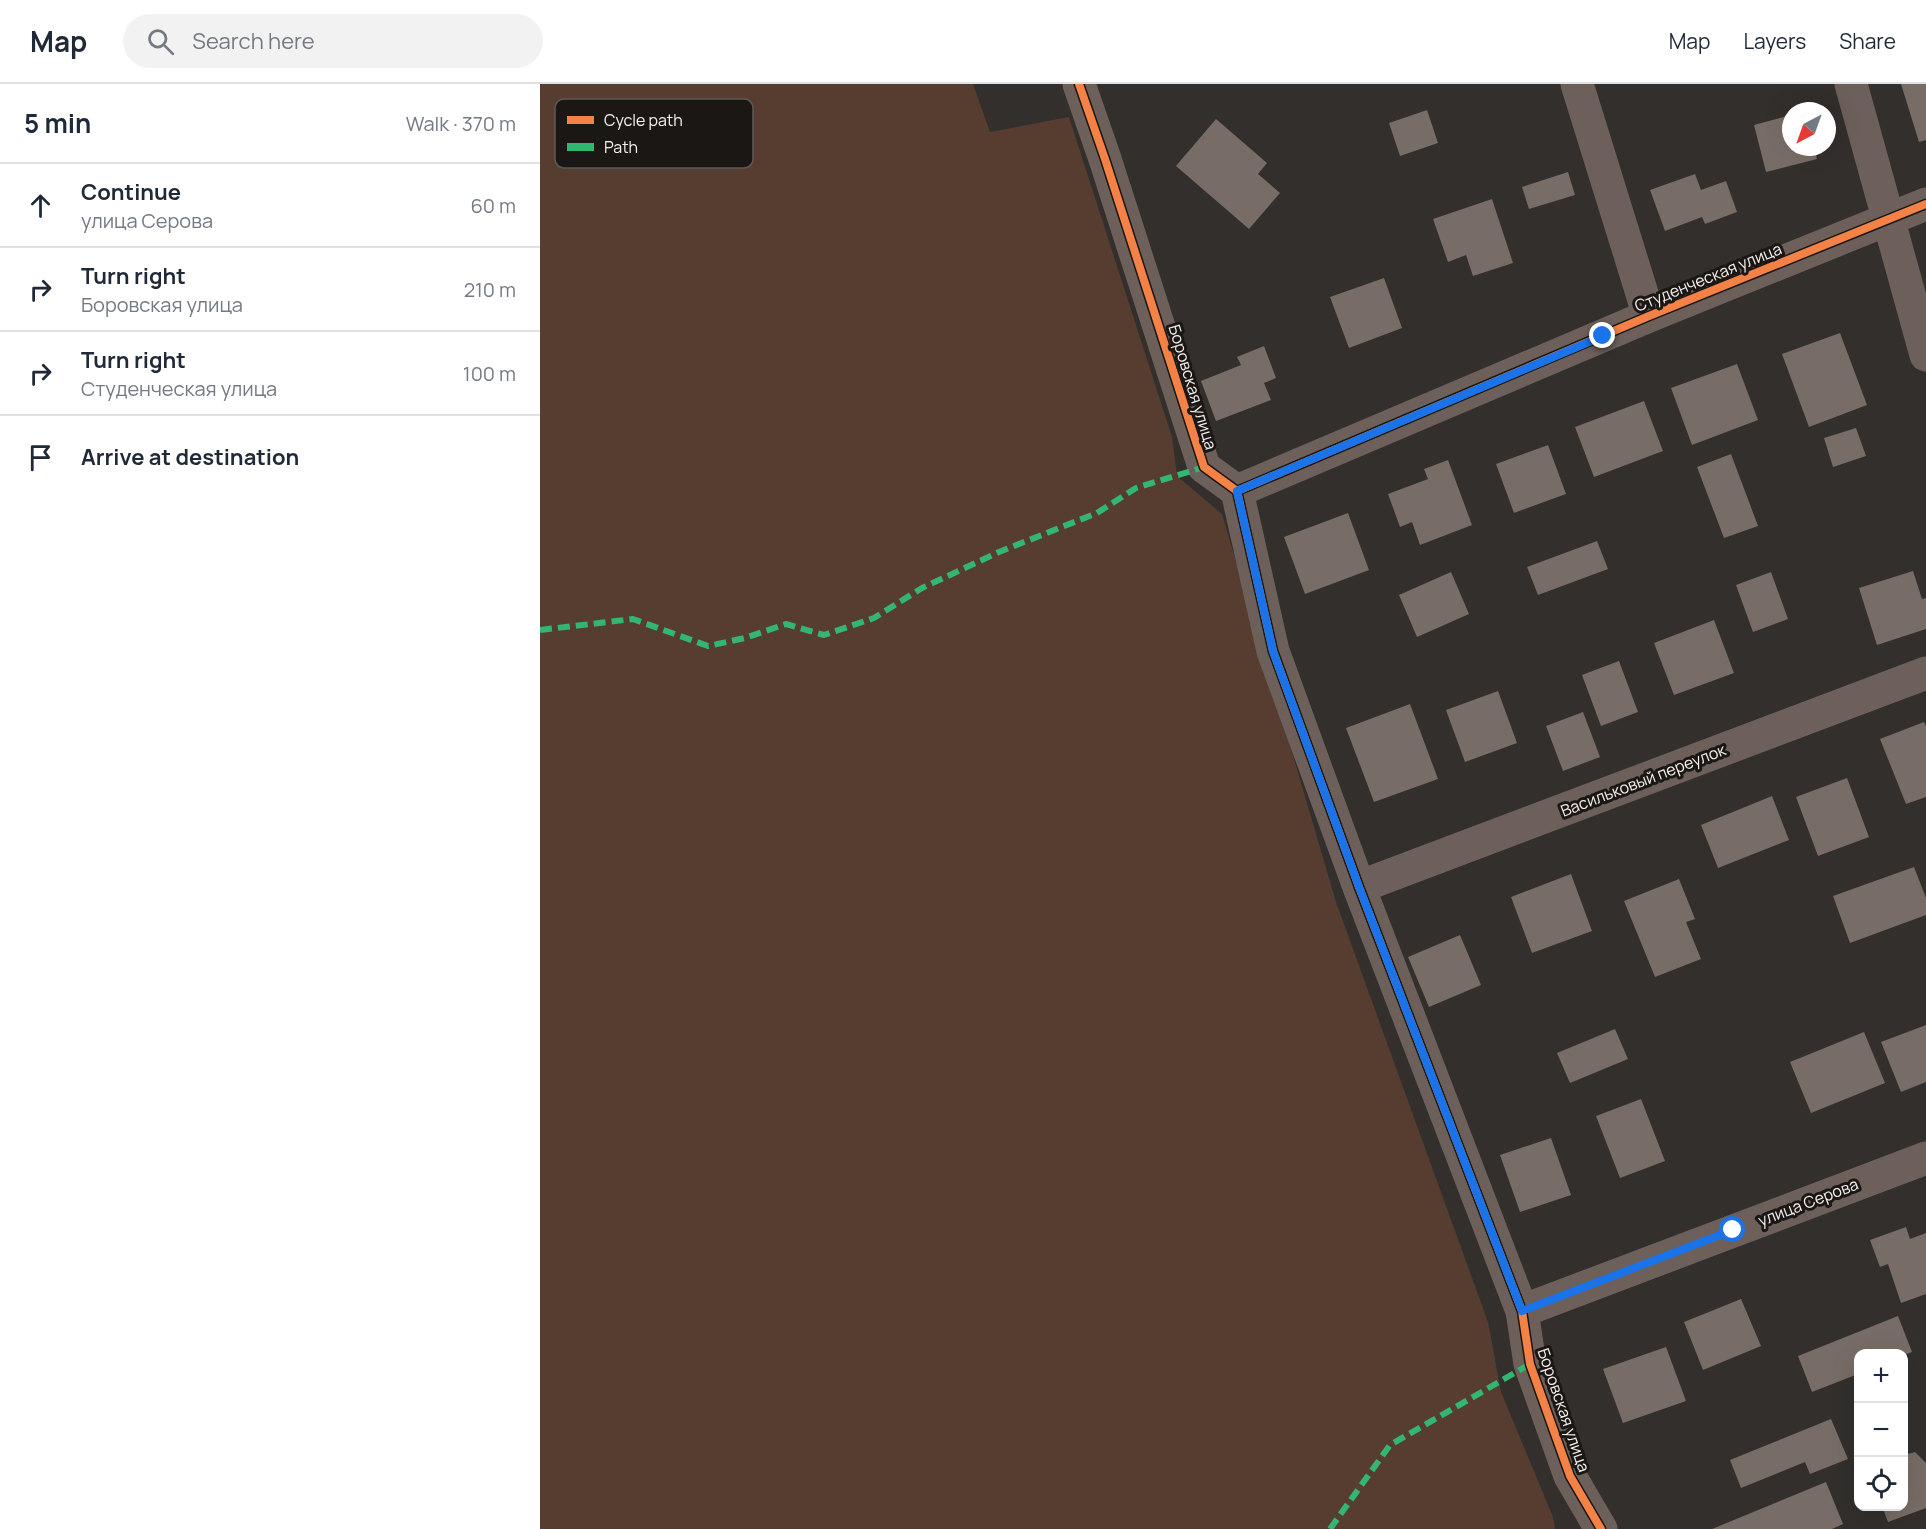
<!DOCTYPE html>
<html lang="en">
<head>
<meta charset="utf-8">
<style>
	body { margin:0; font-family:Manrope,sans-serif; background:#f2f2f3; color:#1f2937 }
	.controls { position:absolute; right:18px; bottom:18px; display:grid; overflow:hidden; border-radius:12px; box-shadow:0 6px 24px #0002 }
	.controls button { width:54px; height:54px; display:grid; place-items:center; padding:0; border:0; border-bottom:2px solid #e0e1e3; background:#fff; color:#1f2937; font:30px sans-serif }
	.compass { position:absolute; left:1242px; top:18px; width:54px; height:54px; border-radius:50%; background:#fff; box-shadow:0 6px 24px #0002; rotate:221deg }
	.stop { position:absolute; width:18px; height:18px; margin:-14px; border:4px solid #1a73e8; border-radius:50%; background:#fff }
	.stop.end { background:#1a73e8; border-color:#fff; box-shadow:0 2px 6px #0008 }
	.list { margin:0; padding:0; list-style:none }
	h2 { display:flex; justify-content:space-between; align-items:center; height:78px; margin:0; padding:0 24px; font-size:26px }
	h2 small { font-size:20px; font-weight:400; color:#747a83 }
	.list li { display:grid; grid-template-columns:39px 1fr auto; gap:18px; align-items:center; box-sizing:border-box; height:84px; padding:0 24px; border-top:2px solid #e0e1e3 }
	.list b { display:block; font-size:22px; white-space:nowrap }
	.list p { margin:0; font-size:20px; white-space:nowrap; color:#747a83 }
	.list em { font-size:20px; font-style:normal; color:#747a83 }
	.icon { flex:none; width:33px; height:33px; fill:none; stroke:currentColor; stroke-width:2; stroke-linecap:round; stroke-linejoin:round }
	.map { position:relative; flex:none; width:1386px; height:1445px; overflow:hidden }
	header { display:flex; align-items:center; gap:36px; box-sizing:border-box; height:84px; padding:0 30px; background:#fff; border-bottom:2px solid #e0e1e3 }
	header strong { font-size:28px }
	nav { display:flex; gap:33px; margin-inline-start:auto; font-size:21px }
	.search { width:420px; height:54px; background:#f2f2f3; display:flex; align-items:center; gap:15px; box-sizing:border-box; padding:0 21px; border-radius:33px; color:#747a83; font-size:22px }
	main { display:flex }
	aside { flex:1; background:#fff }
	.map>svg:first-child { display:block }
</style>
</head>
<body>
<header>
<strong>Map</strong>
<div class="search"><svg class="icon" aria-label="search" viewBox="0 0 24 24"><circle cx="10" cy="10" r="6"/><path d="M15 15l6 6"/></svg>Search here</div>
<nav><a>Map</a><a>Layers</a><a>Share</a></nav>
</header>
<main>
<aside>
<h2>5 min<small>Walk · 370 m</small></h2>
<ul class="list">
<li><svg class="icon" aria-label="ahead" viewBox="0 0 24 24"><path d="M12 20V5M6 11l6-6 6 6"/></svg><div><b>Continue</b><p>улица Серова</p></div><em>60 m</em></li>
<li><svg class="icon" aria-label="right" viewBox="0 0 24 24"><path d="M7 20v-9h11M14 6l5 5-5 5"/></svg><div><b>Turn right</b><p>Боровская улица</p></div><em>210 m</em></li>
<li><svg class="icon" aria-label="right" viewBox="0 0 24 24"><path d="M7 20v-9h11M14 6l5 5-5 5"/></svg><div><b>Turn right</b><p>Студенческая улица</p></div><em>100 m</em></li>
<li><svg class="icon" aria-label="arrive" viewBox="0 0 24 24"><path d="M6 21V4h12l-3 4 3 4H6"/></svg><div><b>Arrive at destination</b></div></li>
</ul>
</aside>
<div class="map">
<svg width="1386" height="1445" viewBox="0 0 1386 1445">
	<rect width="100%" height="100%" fill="#322f2d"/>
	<path fill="#573d30" d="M0,0H433L450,48L529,33L632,353L637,392L682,430L796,818L948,1238L961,1308L1013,1433L1015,1445H0Z"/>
	<path fill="#786c66" d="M1361,0H1386V56L1379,58Z
		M887,26L898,59L860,72L849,39Z
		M1251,31V63H1274L1277,75L1226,88L1214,41Z
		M676,35L727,79L718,90L740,109L709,145L636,82Z
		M1028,88L1035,111L989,125L982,103Z
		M1155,90L1161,106L1186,97L1197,128L1165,140L1162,133L1125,147L1110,106Z
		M952,115L973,179L933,192L926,171L908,178L893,135Z
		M844,194L862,244L809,264L790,213Z
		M1300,249L1327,321L1269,343L1242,270Z
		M724,262L736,294L724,299L731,316L676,337L661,297L701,281L697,273Z
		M1197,280L1218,336L1152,361L1131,304Z
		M1104,317L1123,367L1054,393L1035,343Z
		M1316,344L1326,372L1293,383L1284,354Z
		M1008,361L1026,410L974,429L956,380Z
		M1191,370L1218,442L1184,454L1157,383Z
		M908,376L932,441L880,461L872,438L860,443L848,410L888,395L884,385Z
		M808,429L829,486L765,510L744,453Z
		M1057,457L1068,485L998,511L987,483Z
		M1373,487L1382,515L1386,514V545L1337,561L1319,504Z
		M911,488L929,530L877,553L859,511Z
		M1231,488L1248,535L1213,548L1196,501Z
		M1174,536L1194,589L1134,611L1114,559Z
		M1079,577L1098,628L1061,642L1042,591Z
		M958,607L977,659L925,678L906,626Z
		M870,620L898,695L834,718L806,644Z
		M1043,628L1060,673L1023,687L1006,642Z
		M1384,638L1386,642V713L1366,720L1340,655Z
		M1307,694L1329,753L1278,772L1256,713Z
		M1232,712L1249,756L1178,784L1161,741Z
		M1374,783L1386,814V831L1310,859L1293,812Z
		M1031,790L1052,847L992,869L971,813Z
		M1139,795L1155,835L1146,838L1161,875L1115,893L1084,817Z
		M920,851L941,901L889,923L868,873Z
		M1386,941V998L1361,1008L1341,958Z
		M1075,945L1088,975L1030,999L1017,969Z
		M1324,948L1345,999L1271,1029L1250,978Z
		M1101,1015L1125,1077L1080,1094L1056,1032Z
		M1011,1054L1031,1111L980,1128L960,1071Z
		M1366,1143L1370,1155L1386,1149V1210L1361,1219L1348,1180L1340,1183L1330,1156Z
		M1201,1215L1221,1262L1163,1286L1144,1238Z
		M1358,1232L1372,1268L1364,1271V1270H1318V1290L1272,1308L1258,1272Z
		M1126,1263L1146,1317L1083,1339L1063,1285Z
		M1291,1335L1308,1375L1270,1390L1265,1378L1201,1404L1190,1376Z
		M1375,1368L1386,1379V1424L1348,1438L1342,1422H1364V1371Z
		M1286,1398L1303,1440L1292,1445H1172Z"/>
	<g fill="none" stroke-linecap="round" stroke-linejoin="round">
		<path stroke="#6d605a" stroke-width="33" d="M539,0L565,75L664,383L697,407L733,567L819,803L982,1227L990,1280L1030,1392L1061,1445
			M1037,0L1109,232
			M1311,0L1386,271
			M697,407L1109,232L1386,120
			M819,803L1386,589
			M982,1227L1386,1074"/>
		<path stroke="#33b770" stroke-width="6" stroke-dasharray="12 6" stroke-linecap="butt" d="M0,546L93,535L168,562L205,554L246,540L284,551L334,534L382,504L459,468L557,429L596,404L664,383
			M790,1445L850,1361L990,1280"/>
		<g stroke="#1a1715" stroke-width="11">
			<path id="cycleway" d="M539,0L565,75L664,383L697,407L733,567L819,803L982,1227L990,1280L1030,1392L1061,1445
				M697,407L1109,232L1386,120"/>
		</g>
		<use href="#cycleway" stroke="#f48246" stroke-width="8"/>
	</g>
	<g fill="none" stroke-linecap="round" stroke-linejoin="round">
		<path stroke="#1a73e8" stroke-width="8" d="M1063,252L697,407L733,567L819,803L982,1227L1193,1146"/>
	</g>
	<g text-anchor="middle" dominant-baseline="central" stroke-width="6" stroke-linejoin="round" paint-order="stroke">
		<g font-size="16" fill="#f7f2f0" stroke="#1a1715">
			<text transform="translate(1168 193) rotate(-22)">Студенческая улица</text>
			<text transform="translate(653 303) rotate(73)">Боровская улица</text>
			<text transform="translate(1103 696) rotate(-21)">Васильковый переулок</text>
			<text transform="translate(1268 1118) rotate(-21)">улица Серова</text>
			<text transform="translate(1024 1326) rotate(71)">Боровская улица</text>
		</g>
	</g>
	<rect x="15" y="15" width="198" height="69" rx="9" fill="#1a1715" stroke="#5c5957" stroke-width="1.5"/>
	<rect x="27" y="32" width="27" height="8" fill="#f48246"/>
	<rect x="27" y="59" width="27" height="8" fill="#33b770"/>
	<g font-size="16" fill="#f7f2f0">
		<text x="64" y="42">Cycle path</text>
		<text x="64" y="69">Path</text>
	</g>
</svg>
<div class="controls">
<button>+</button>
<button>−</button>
<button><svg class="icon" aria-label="locate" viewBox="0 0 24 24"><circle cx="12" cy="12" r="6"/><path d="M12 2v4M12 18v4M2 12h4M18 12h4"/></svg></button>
</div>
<svg class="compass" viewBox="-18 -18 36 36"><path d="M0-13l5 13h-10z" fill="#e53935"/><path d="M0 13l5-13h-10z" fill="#747a83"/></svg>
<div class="stop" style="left:1193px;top:1146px"></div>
<div class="stop end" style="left:1063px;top:252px"></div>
</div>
</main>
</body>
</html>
